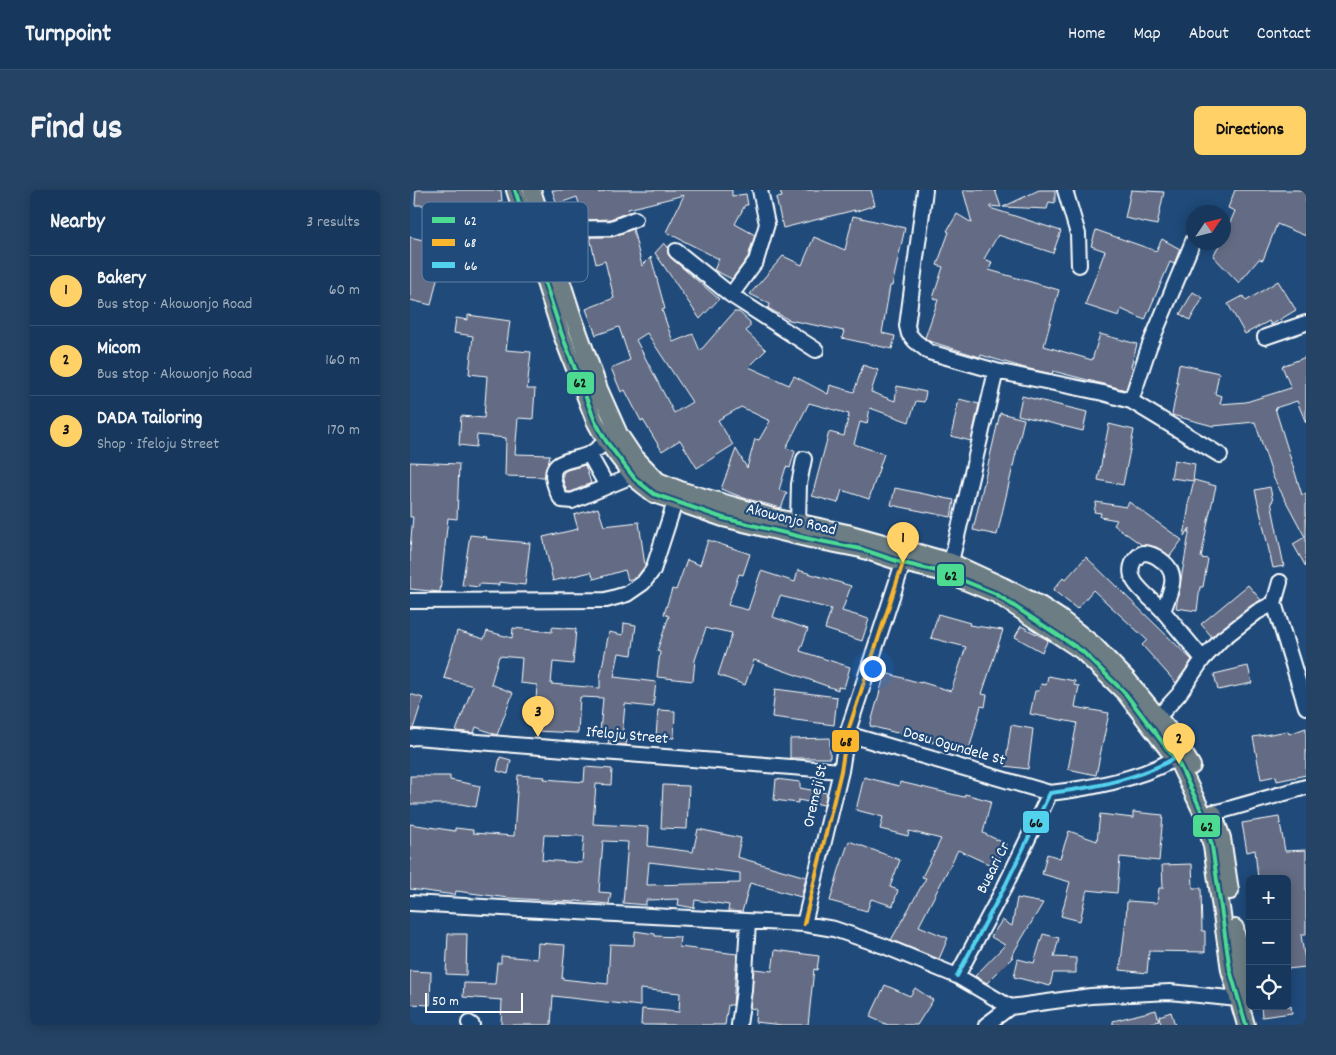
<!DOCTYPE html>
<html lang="en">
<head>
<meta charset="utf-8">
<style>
	body { margin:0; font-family:Dekko,sans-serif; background:#244365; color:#f1f3f6 }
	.controls { position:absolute; right:15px; bottom:15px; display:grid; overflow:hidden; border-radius:8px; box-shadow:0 2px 12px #0003 }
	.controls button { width:45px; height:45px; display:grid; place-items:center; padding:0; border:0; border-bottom:1px solid #365272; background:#17385c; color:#f1f3f6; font:25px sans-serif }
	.compass { position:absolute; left:776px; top:15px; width:45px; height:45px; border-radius:50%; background:#17385c; box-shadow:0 2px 12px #0003; rotate:55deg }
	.scale { position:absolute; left:15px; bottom:12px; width:98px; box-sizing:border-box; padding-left:5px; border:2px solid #fff; border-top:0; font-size:14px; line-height:18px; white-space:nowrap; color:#fff; -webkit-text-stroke:4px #1f4a7a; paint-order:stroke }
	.you { position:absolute; left:462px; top:478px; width:18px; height:18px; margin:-12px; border:4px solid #fff; border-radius:50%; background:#1a73e8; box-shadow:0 0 0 8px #1a73e833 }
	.badge { display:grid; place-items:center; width:32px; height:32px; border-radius:50%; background:#ffd166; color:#111; font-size:16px; font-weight:700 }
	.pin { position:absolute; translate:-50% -41px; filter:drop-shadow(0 1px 2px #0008) }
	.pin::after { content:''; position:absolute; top:26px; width:18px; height:15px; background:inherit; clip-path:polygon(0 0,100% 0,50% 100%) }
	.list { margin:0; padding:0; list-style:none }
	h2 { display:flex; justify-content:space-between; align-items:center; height:65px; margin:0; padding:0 20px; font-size:21px }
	h2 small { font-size:16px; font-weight:400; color:#9eacbb }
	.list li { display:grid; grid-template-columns:32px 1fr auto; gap:15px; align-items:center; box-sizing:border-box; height:70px; padding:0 20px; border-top:1px solid #365272 }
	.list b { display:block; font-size:19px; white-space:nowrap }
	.list p { margin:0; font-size:16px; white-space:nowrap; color:#9eacbb }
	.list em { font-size:16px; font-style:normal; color:#9eacbb }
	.icon { flex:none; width:28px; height:28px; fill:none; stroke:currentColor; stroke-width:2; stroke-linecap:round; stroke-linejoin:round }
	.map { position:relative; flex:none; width:896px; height:835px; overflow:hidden; border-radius:8px }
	header { display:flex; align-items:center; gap:30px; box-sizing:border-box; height:70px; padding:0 25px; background:#17385c; border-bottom:1px solid #365272 }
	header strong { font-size:24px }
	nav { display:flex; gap:28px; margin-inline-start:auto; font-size:18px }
	.intro { display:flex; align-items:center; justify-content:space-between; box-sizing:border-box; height:120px; padding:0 30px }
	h1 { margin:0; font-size:35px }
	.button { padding:12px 22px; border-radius:8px; background:#ffd166; color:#111; font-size:18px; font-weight:700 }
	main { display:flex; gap:30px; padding:0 30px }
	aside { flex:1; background:#17385c; border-radius:8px; box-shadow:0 2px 12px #0003 }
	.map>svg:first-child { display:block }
</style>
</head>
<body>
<header>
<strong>Turnpoint</strong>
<nav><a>Home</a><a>Map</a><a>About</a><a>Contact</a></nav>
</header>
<div class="intro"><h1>Find us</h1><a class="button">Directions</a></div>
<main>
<aside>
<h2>Nearby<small>3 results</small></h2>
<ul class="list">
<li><span class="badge">1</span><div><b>Bakery</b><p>Bus stop · Akowonjo Road</p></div><em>60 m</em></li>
<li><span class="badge">2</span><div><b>Micom</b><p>Bus stop · Akowonjo Road</p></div><em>160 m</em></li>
<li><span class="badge">3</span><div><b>DADA Tailoring</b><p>Shop · Ifeloju Street</p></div><em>170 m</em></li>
</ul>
</aside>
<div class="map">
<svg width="896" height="835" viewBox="0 0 896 835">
	<rect width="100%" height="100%" fill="#1f4a7a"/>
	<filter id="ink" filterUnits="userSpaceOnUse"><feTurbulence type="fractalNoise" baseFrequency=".02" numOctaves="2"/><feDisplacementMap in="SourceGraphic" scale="10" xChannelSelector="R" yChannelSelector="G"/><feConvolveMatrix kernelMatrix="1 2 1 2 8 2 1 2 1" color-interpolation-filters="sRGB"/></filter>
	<g filter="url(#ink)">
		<path fill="#636c84" stroke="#fff" fill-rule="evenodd" d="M6,0H91L92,11H89L91,42H95L96,57H95L91,91L63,87L66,59L59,60L57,41L38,43L36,15H5Z
			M142,0H188L189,3L198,0H322V6L336,4L338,15H335L325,34L345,45L338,67L322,89L304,80L309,69L256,42L274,5L218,19L219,22L200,29L174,30L167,7L147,14Z
			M370,0H461L465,15L444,22L445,20L373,38L366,8L372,7Z
			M553,0H585L591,17L580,16V18L651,41L643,63L588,45L574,69L582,72L579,80L649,100L634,156L682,170L690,144L727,154L721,177L723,178L716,200L643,181L642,184L615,178L571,165L570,167L519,151L515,148L528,110L523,108L533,77L527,75L539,42L537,41L547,24L562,33Z
			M629,0H645V13L639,12L637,19L593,17Z
			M721,0L754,2L747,35L715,28Z
			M825,0H896V46L867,34L853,70L849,69L829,93L803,66L811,52H814V47L825,21L818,18Z
			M443,26L495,38L482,96H480L472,143L485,146L482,159L432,148L434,141L379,130L358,118L360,114L340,104L373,66L392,75L404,47L435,60Z
			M223,39L232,76L241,67L255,119L252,120L263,152L283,144L290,161L324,122H329L340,132V136L336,141L356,160L339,177L379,195L384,186L418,204L420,195L444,202L453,175L468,180L461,202L485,211L487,196L516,202L514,212L506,211L499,232L460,218L457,234L450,232L444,254L474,264L459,309L432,300L428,313L402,306L419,242L434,246L439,224L399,213L376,258L385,261L380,278L376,277L369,300L377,303L371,318L334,308L311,299L326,259L337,278L345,249L349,250L360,231L331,217L308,230L323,255L287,278L270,250L252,261L233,230L231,231L215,200L211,202L201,178L220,170L209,137L186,145L176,119L204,108L195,71L186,74L180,47H202ZM237,143L282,212L264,223L226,150Z
			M686,40L746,61L752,49L770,59L764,74L760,72L735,130L711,119L709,126L675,115L695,61L681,56Z
			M0,47L35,55L21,115L0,110Z
			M254,53L258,57V64L261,68L309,109L290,129L245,63Z
			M868,91L886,120L861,135L859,131L835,144L818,114L833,106L836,111Z
			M783,102L793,108L780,130L770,124Z
			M58,125L100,131L96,160L121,162L117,199H125L123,229L108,228L105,264L140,265L135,287L95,286L96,248L67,245L66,257L49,255L51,226L74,228L77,186L59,184L63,146L44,143L46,128L58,130Z
			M896,167V233L887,211L865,218L892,305L896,303V377L883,354L895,347L863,287L845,232L803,236L762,225L768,193L766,192L769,174L809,183L805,204L812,206L810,214L836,212L881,198L872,176Z
			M612,206L677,222L673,241L608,225Z
			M549,209L569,214L561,251L541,246Z
			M590,223L614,229L587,345L563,340Z
			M699,234L724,240L713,295L688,290Z
			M764,270L785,274L783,291L761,288Z
			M0,272L49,274L47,329L38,328L30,402L0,399V358L3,327H0Z
			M175,275L181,293L161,302H157L153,290V283L157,280Z
			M784,290L806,296L798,331L791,368L798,369L793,397H790L787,421L766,418L780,338L774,346L779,315H778Z
			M860,297L863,311L861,312L874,376L863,378L845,300Z
			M485,298L544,310L541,327L481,315Z
			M686,312L716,317L719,312L772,350L760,366L746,357L732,355L704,335L707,330L690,327L691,323L684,322Z
			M188,318L194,336L229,332L235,376L227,387L218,390L215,380L184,389L181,382L143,391L133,347L168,339L164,325Z
			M60,345L77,347L76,349L120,353L115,395L89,392V395L69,394V397L52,395Z
			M298,350L340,364L333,385L329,384L318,415L338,420L351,381L385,392L388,380L441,396L432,421L459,429L452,451L415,439L421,419L370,406L363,427L398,439L390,461L440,477L434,498L428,497V500L344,470L335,495L308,485L322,443L303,439L302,440L296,438L285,470L283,491L247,487L250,462L247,461L259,426L254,424L262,399L266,400L277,370L290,375Z
			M676,367L782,470L766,493L732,455L737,450L683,400L667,419L643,400L653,388L655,390Z
			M838,395L851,410L842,415L802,447L791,434Z
			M528,424L560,433L559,435L593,440L572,504L577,505L575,517L571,516L559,560L523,551V553L487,542V543L460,536L475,483L511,493V492L541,501L556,457L521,448Z
			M214,433L226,435L222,465L209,463L204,487L246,492L243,517L215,514L212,549L217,550L216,555L198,554L200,543L190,542L193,508L170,507L168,543L124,541L127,495L110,493L112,468L89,466L81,494L103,503L87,545L66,537L64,543L46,541L63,496L34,488L47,441L74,449L77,441L102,448L103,438L142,442V437L166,439L163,474L143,472L141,494L190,498V488L199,442L213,445Z
			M611,436L638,450L632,462L605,447Z
			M838,476L842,493L808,500L804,484Z
			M638,486L665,491L664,495L669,496L665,517L699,523L686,585L658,579L667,533L620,524L625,501H629L631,494L636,495Z
			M365,499L427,507L424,535L362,527Z
			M0,504L13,508L3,539H0Z
			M248,520L265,521L264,548L246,547Z
			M601,535L623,539L618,579L595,576Z
			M896,538V585L867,591L866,586L851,589L843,547L878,541L879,544Z
			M420,548V568H380V549Z
			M90,567L101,570L98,584L87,581Z
			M175,577L202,579L201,595L186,594L183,634L239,637L238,656L283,662L288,639L331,648L327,667L396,687L391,707L340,693L332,722L318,721L319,715L285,710L284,718L268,715L269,709L236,710V715L213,713L218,652L193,651L189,702L201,703L199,714L165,711V712L98,708L46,701L45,705L0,699V634L45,641V638L63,640V643L104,646L108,585L135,587L134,589L174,592ZM134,645L174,646L172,673L132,670ZM239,672L330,683V693L237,695Z
			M0,586H40V590L70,596L66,617L51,614H0Z
			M454,587L489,596L490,592L554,607L555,604L581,611L573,643L596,654L585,677L548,660L509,736L538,748L529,769L481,750L516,688L512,687L531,649L499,641L498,646L470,639L473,627L446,620Z
			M366,589L390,592V598L417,603L414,615L388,610V613L364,610Z
			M253,595L279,596L277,639L251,638Z
			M723,622L753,625L749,671L710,667L707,703L677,700L670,731L651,726L660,692L632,684L637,664L650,668L659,641L687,651L690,624L723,628Z
			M869,627L875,661L896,660V745H891L896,777L877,779V689H848L845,660L837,662L832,633Z
			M439,651L490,670L480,697L488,700L483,716L461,709L457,721L420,711L429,680Z
			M782,674L783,698H791L792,741H795V762L739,761L737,783L710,780L716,729L717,711L747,713L749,698H753L752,675Z
			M607,708L633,713L601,767H603L577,793L565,786L595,755L581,747L592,730L602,736Z
			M225,741L245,744V746L270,747L269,757L327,764L323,815H318L315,835H231L232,819L269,822L270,803L230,799V816L143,806L141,835H91L92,810L53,807L54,793L85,794L87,773H91V766L127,769L128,753L155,755L152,789L198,794L200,754L224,755Z
			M38,744H57L56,785L36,784Z
			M633,744L649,748L644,767L666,768V783H643L640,796L604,787L608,769L624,773Z
			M365,760L409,766L407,780L404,779L398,835H372L345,832L346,819L340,818L344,779L362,781Z
			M0,781L21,782L20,815L0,814Z
			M475,795L500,806L505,798L523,810L507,835H478L460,827Z
			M851,816H881L882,823L852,827Z
			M746,820L749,831L734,835H703V831Z
			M761,822L765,835H751L749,826Z"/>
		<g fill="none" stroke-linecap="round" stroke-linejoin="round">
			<g stroke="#fff" stroke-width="18">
				<path id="minor" d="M515,0L497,136L499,144L505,151L519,162L586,181L693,203L721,211L810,265
					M655,0L668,44L669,75
					M136,39L202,38L225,29
					M266,61L321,105L406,160
					M321,105L346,71L357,34L350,0
					M855,147L896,133
					M721,211L739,157L784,49
					M205,246C195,251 188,260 179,264C163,272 138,268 144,292C146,299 147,304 152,310L162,311L222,286
					M179,264L197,296
					M388,332L389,294L394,269
					M733,363C740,363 745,365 751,370C771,384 760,402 753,421C742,407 712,392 724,371C727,367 728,365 733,363Z
					M541,372L586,181
					M870,392L864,413L896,517
					M0,411L196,410L217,404L233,393L243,380L265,312
					M753,421L793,469
					M748,527L769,504L793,469L812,449L847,422L864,413
					M437,544L640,603
					M0,548L5,547L431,581
					M794,626L896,597
					M0,713L394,734L424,739L474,756L547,786L600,817
					M394,734L431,581L437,544L493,373
					M547,786L595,696L640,603C682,598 737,588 772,564
					M59,833L62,835
					M329,835L334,800L338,732
					M576,835L600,817L681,806L760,802L828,809"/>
			</g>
			<g stroke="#fff" stroke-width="20">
				<path id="major" d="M105,0L152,145L185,231L196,251L225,289L244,304L313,328L400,349L451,359L493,373L535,383L586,404L672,461L715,503L769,574L794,626L802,656L820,780L836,835
					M122,0L163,127L189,199L209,244L223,265L248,291L273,301L363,327L437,343L541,372L593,396L630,415L650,428L684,455L717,489L762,544L782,576
					M803,623L812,648L820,701
					M825,738L840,809"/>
			</g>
			<use href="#minor" stroke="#1f4a7a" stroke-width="14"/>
			<use href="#major" stroke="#6c7e84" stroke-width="16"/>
			<g stroke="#1f4a7a" stroke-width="8">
				<path id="bus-1" d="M105,0L152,145L185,231L196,251L225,289L244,304L313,328L400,349L451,359L493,373L535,383L586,404L672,461L715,503L769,574L794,626L802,656L820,780L836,835"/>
			</g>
			<g stroke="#1f4a7a" stroke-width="8">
				<path id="bus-2" d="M394,734L431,581L437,544L493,373"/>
			</g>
			<g stroke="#1f4a7a" stroke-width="8">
				<path id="bus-3" d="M547,786L595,696L640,603C684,598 737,588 774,562"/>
			</g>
			<use href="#bus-1" stroke="#4ddb92" stroke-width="4"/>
			<use href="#bus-2" stroke="#fab62d" stroke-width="4"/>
			<use href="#bus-3" stroke="#53d2ee" stroke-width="4"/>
		</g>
	</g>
	<g text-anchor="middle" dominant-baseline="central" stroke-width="4.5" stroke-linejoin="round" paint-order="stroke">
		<g font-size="16" fill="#fff" stroke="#1f4a7a">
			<text transform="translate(381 330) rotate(14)">Akowonjo Road</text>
			<text transform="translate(217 546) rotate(5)">Ifeloju Street</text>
			<text transform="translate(544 557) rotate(16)">Dosu Ogundele St</text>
			<text transform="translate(406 606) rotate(-77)">Oremeji St</text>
			<text transform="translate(584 678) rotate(-63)">Busari Cr</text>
		</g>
	</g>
	<rect x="12" y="12" width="166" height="80" rx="8" fill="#1f4a7a" stroke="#6280a2" stroke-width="1"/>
	<rect x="22" y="27" width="23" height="6" fill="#4ddb92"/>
	<rect x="22" y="49" width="23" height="7" fill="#fab62d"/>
	<rect x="22" y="72" width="23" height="6" fill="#53d2ee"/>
	<g font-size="14" fill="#fff">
		<text x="54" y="35">62</text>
		<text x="54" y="57">68</text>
		<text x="54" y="80">66</text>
	</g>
	<g stroke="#1f4a7a" stroke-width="2">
		<rect x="156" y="181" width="29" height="24" rx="5" fill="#4ddb92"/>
		<rect x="526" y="373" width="29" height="24" rx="5" fill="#4ddb92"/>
		<rect x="421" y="539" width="29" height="24" rx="5" fill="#fab62d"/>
		<rect x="612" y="620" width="28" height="24" rx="5" fill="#53d2ee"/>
		<rect x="782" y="624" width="29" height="24" rx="5" fill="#4ddb92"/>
	</g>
	<g font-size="14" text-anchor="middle" font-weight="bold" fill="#111">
		<text x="170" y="197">62</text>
		<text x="541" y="390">62</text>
		<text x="436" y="556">68</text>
		<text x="626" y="637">66</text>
		<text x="797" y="641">62</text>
	</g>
</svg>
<div class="controls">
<button>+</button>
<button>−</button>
<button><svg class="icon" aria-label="locate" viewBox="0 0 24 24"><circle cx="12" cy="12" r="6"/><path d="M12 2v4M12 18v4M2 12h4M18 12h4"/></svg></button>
</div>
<svg class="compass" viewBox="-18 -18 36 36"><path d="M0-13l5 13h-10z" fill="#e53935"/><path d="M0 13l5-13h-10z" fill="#9eacbb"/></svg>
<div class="scale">50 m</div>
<div class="you"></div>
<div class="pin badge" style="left:493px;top:373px">1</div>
<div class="pin badge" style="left:769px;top:574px">2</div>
<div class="pin badge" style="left:128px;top:547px">3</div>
</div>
</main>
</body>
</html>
